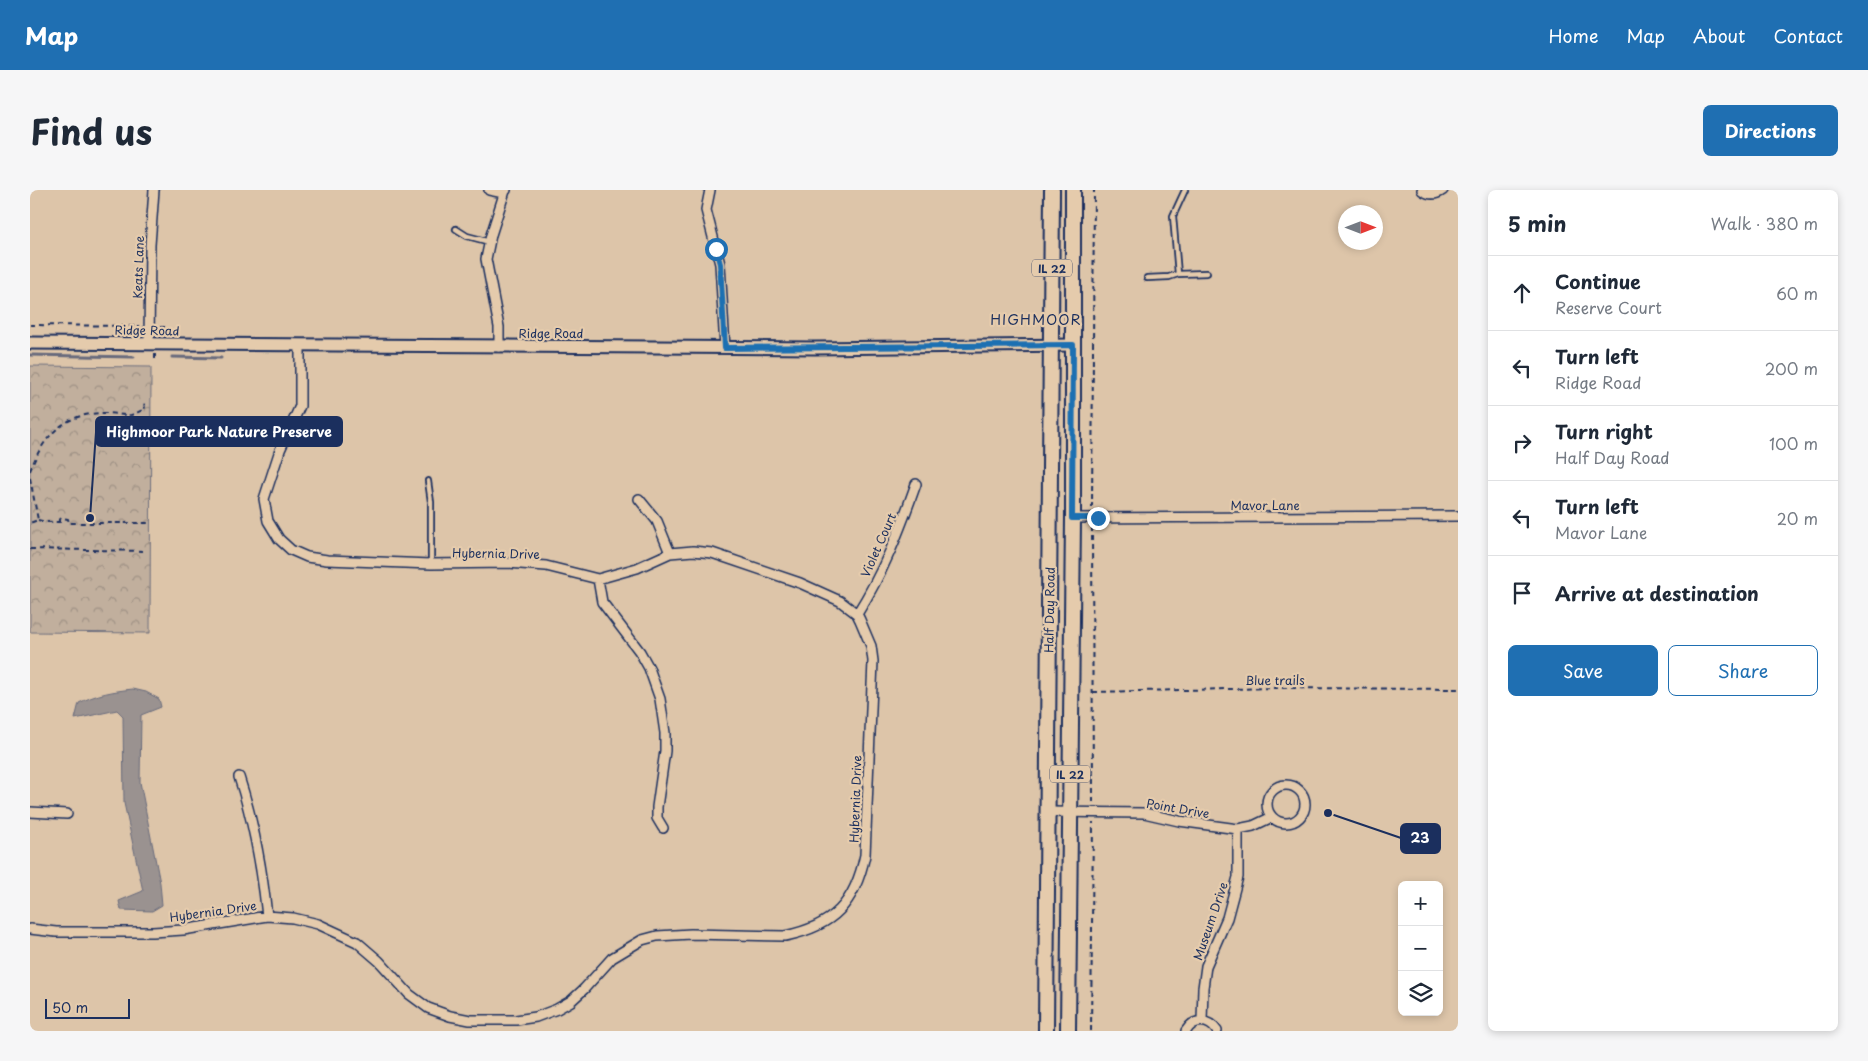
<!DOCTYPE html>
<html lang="en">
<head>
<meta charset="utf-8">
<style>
	body { margin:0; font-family:"Playpen Sans",sans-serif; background:#f6f6f7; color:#1f2937 }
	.controls { position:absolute; right:15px; bottom:15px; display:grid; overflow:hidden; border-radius:8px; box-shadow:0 2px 8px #0003 }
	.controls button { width:45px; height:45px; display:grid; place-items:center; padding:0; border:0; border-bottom:1px solid #e0e1e3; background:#fff; color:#1f2937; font:25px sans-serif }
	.compass { position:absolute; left:1308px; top:15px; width:45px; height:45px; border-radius:50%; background:#fff; box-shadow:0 2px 8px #0003; rotate:90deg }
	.scale { position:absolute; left:15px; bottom:12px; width:85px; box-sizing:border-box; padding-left:5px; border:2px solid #1b2f5e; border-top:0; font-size:14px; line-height:18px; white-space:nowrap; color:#1b2f5e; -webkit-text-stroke:4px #e5cbac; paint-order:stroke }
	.stop { position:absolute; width:15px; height:15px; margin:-11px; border:4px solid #1f6fb2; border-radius:50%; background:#fff }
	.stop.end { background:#1f6fb2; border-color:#fff; box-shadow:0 1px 5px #0008 }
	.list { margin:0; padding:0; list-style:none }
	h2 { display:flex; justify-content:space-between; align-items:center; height:65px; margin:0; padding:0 20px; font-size:21px }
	h2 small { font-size:16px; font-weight:400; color:#747a83 }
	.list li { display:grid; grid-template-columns:32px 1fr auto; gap:15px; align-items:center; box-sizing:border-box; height:75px; padding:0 20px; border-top:1px solid #e0e1e3 }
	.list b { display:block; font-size:19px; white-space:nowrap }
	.list p { margin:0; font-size:16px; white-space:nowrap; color:#747a83 }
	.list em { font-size:16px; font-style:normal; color:#747a83 }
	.actions { display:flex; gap:10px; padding:15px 20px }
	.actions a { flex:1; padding:11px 0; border:1px solid #1f6fb2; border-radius:8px; text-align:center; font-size:18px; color:#1f6fb2 }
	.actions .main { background:#1f6fb2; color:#fff }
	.icon { flex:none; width:28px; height:28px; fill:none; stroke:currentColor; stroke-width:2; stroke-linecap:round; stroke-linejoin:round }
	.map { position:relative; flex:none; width:1428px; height:841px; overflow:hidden; border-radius:8px }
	header { display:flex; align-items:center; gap:30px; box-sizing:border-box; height:70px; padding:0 25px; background:#1f6fb2; color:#fff }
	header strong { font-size:24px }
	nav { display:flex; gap:28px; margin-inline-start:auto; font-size:18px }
	.intro { display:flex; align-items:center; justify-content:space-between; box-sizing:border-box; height:120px; padding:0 30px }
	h1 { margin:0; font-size:35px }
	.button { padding:12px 22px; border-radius:8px; background:#1f6fb2; color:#fff; font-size:18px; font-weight:700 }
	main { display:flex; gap:30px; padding:0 30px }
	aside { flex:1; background:#fff; border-radius:8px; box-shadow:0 2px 8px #0003 }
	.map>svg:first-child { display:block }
</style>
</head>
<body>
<header>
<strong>Map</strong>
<nav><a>Home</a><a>Map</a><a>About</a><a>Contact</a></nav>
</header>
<div class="intro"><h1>Find us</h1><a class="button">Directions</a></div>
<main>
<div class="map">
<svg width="1428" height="841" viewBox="0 0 1428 841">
	<defs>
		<pattern id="park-crowns" width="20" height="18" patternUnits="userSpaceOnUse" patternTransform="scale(1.25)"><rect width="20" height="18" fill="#c1af9d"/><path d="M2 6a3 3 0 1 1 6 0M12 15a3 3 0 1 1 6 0" fill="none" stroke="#9c8f83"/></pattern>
	</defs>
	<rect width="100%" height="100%" fill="#ddc5a9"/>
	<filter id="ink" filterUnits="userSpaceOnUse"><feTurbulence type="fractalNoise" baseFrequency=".02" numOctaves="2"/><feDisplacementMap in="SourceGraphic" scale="10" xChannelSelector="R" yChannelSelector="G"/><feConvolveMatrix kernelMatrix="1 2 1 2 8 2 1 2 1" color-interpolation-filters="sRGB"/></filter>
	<g filter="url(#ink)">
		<path fill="url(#park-crowns)" stroke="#6e6f7e" d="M0,176L121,177L120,443L0,442Z"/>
		<path fill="#9a9290" stroke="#676a7c" d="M103,499L116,502L129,509L131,517L111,525L110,592L130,693L132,715L122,721L91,720L89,711L113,701L94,613L93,526L87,520L45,529L49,513C66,504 84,501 103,499Z"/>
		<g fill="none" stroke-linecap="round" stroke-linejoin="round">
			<path stroke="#676a7c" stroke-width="3" d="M0,165L104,167
				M142,167L191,168"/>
			<g stroke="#1b2f5e" stroke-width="8">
				<path id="service" d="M426,39L437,46L460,52
					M1148,84L1177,83
					M1117,88L1139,87L1148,84L1143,26L1155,0
					M398,291L401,312V374"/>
			</g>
			<g stroke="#1b2f5e" stroke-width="12">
				<path id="minor" d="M459,0L469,2L476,0
					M680,0L676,20L690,74L695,158
					M1392,0C1399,5 1406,5 1413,0
					M119,154L120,55L124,0
					M469,157V137L456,69L461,45L475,1
					M609,309L627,331L640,363
					M1043,328L1428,326
					M568,389L572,412L610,462L619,478L630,509L635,543V561L627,617V628L633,638
					M827,424C854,381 869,342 886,294
					M209,587C224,633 232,678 237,726
					M1237 614a19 19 0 1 1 38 0a19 19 0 1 1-38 0Z
					M0,622L37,624
					M1017,622L1114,623L1149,631L1208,639L1223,636L1242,627
					M0,739L26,742H123L153,740L237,726L263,728L288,734L327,752L349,771L379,804L398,818L420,826L440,830H486L506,827L527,819L541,811L554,799L582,768L612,750L627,746L661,744L755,746C804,736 825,713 835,665L843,471L841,456L830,430L827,424L810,411L770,393L682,363L663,361L640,363L607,378L568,389L516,376L478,373L401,374L297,370L277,367L261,360L249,349L238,331L234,309L250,260L270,216V156
					M1172,831L1173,798L1176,776L1197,728L1208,687V639
					M1156,841C1164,828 1179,829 1187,841"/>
			</g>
			<g stroke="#1b2f5e" stroke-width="15">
				<path id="tertiary" d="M0,153L785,158L1043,155"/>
			</g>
			<g stroke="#1b2f5e" stroke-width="18">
				<path id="primary" d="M1016,841L1022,0
					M1038,841L1043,328V0"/>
			</g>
			<path stroke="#1b2f5e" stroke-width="2" stroke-dasharray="5 4" stroke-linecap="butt" d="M0,135L110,136
				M130,137H135V142
				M125,164V173
				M0,281C14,244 36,222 77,223C85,223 93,226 101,225C105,224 110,221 115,219L114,212
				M0,288L8,330L0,333
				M1062,318L1064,0
				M8,330L16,332H31
				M28,332L31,328L38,329L39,333H118
				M1062,337L1063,613
				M0,359L117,361
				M1063,502L1245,498L1428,499
				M1061,841L1063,632"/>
			<use href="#service" stroke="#e5cbac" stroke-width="4.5"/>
			<use href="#minor" stroke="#e5cbac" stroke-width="9"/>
			<use href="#tertiary" stroke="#e5cbac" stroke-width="11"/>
			<use href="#primary" stroke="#e5cbac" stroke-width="14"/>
		</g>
	</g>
	<g fill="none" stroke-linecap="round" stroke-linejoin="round" filter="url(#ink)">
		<path stroke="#1f6fb2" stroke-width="6" d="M686,59L690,74L695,158L1043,155L1042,328H1068"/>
	</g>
	<g text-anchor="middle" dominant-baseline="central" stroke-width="4.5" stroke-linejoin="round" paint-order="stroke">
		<g fill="#e5cbac" stroke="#585e75" stroke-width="1">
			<rect x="1002" y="69.5" width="40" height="17" rx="4"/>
			<rect x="1020" y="575.5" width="40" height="17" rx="4"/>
		</g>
		<g font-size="11" font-weight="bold" fill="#1b2f5e">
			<text x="1022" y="78">IL 22</text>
			<text x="1040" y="584">IL 22</text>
		</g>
		<g font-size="12" fill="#1b2f5e" stroke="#e5cbac">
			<text transform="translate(108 77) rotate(-88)">Keats Lane</text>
			<text transform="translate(117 140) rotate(1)">Ridge Road</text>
			<text x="521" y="143">Ridge Road</text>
			<text x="1235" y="315">Mavor Lane</text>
			<text transform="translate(848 355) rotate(-66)">Violet Court</text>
			<text transform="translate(466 363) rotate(1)">Hybernia Drive</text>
			<text transform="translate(1019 420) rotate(-89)">Half Day Road</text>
			<text x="1245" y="490">Blue trails</text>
			<text transform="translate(825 609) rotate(-88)">Hybernia Drive</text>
			<text transform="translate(1148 618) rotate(10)">Point Drive</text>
			<text transform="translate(183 721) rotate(-8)">Hybernia Drive</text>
			<text transform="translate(1180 731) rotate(-71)">Museum Drive</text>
		</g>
		<g font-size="14" letter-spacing="1" fill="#1b2f5e" stroke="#e5cbac">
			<text x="1006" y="129">HIGHMOOR</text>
		</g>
	</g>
	<path fill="none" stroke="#1b2f5e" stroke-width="2" d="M60 328L66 242M1298 623L1371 648"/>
	<g fill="#1b2f5e" stroke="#e5cbac" stroke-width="2">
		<circle cx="60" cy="328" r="5"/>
		<circle cx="1298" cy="623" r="5"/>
	</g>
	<g fill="#1b2f5e" stroke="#1b2f5e" stroke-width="2">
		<rect x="66" y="227" width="246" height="29" rx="5"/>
		<rect x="1371" y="634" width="39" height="29" rx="5"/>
	</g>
	<g font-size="14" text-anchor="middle" font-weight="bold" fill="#fff">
		<text x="189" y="247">Highmoor Park Nature Preserve</text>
		<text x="1390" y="653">23</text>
	</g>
</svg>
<div class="controls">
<button>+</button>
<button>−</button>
<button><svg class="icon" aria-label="layers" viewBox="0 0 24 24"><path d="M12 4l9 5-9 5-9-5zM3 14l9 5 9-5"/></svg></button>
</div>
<svg class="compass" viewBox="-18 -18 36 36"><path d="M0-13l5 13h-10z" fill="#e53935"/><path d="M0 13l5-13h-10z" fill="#747a83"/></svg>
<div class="scale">50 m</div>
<div class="stop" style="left:686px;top:59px"></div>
<div class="stop end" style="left:1068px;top:328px"></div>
</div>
<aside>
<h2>5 min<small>Walk · 380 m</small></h2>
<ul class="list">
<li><svg class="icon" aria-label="ahead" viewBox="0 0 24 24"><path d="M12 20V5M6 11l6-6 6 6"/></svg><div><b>Continue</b><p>Reserve Court</p></div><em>60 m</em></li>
<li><svg class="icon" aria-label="left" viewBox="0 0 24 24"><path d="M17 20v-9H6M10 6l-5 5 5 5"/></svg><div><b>Turn left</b><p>Ridge Road</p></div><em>200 m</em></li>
<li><svg class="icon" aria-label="right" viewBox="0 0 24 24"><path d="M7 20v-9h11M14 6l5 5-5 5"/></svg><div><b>Turn right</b><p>Half Day Road</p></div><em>100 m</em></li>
<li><svg class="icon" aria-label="left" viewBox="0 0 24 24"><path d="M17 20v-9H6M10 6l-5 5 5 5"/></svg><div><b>Turn left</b><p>Mavor Lane</p></div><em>20 m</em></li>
<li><svg class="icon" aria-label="arrive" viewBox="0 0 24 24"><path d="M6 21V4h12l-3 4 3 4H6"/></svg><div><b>Arrive at destination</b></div></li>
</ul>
<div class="actions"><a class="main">Save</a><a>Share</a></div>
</aside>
</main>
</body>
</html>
